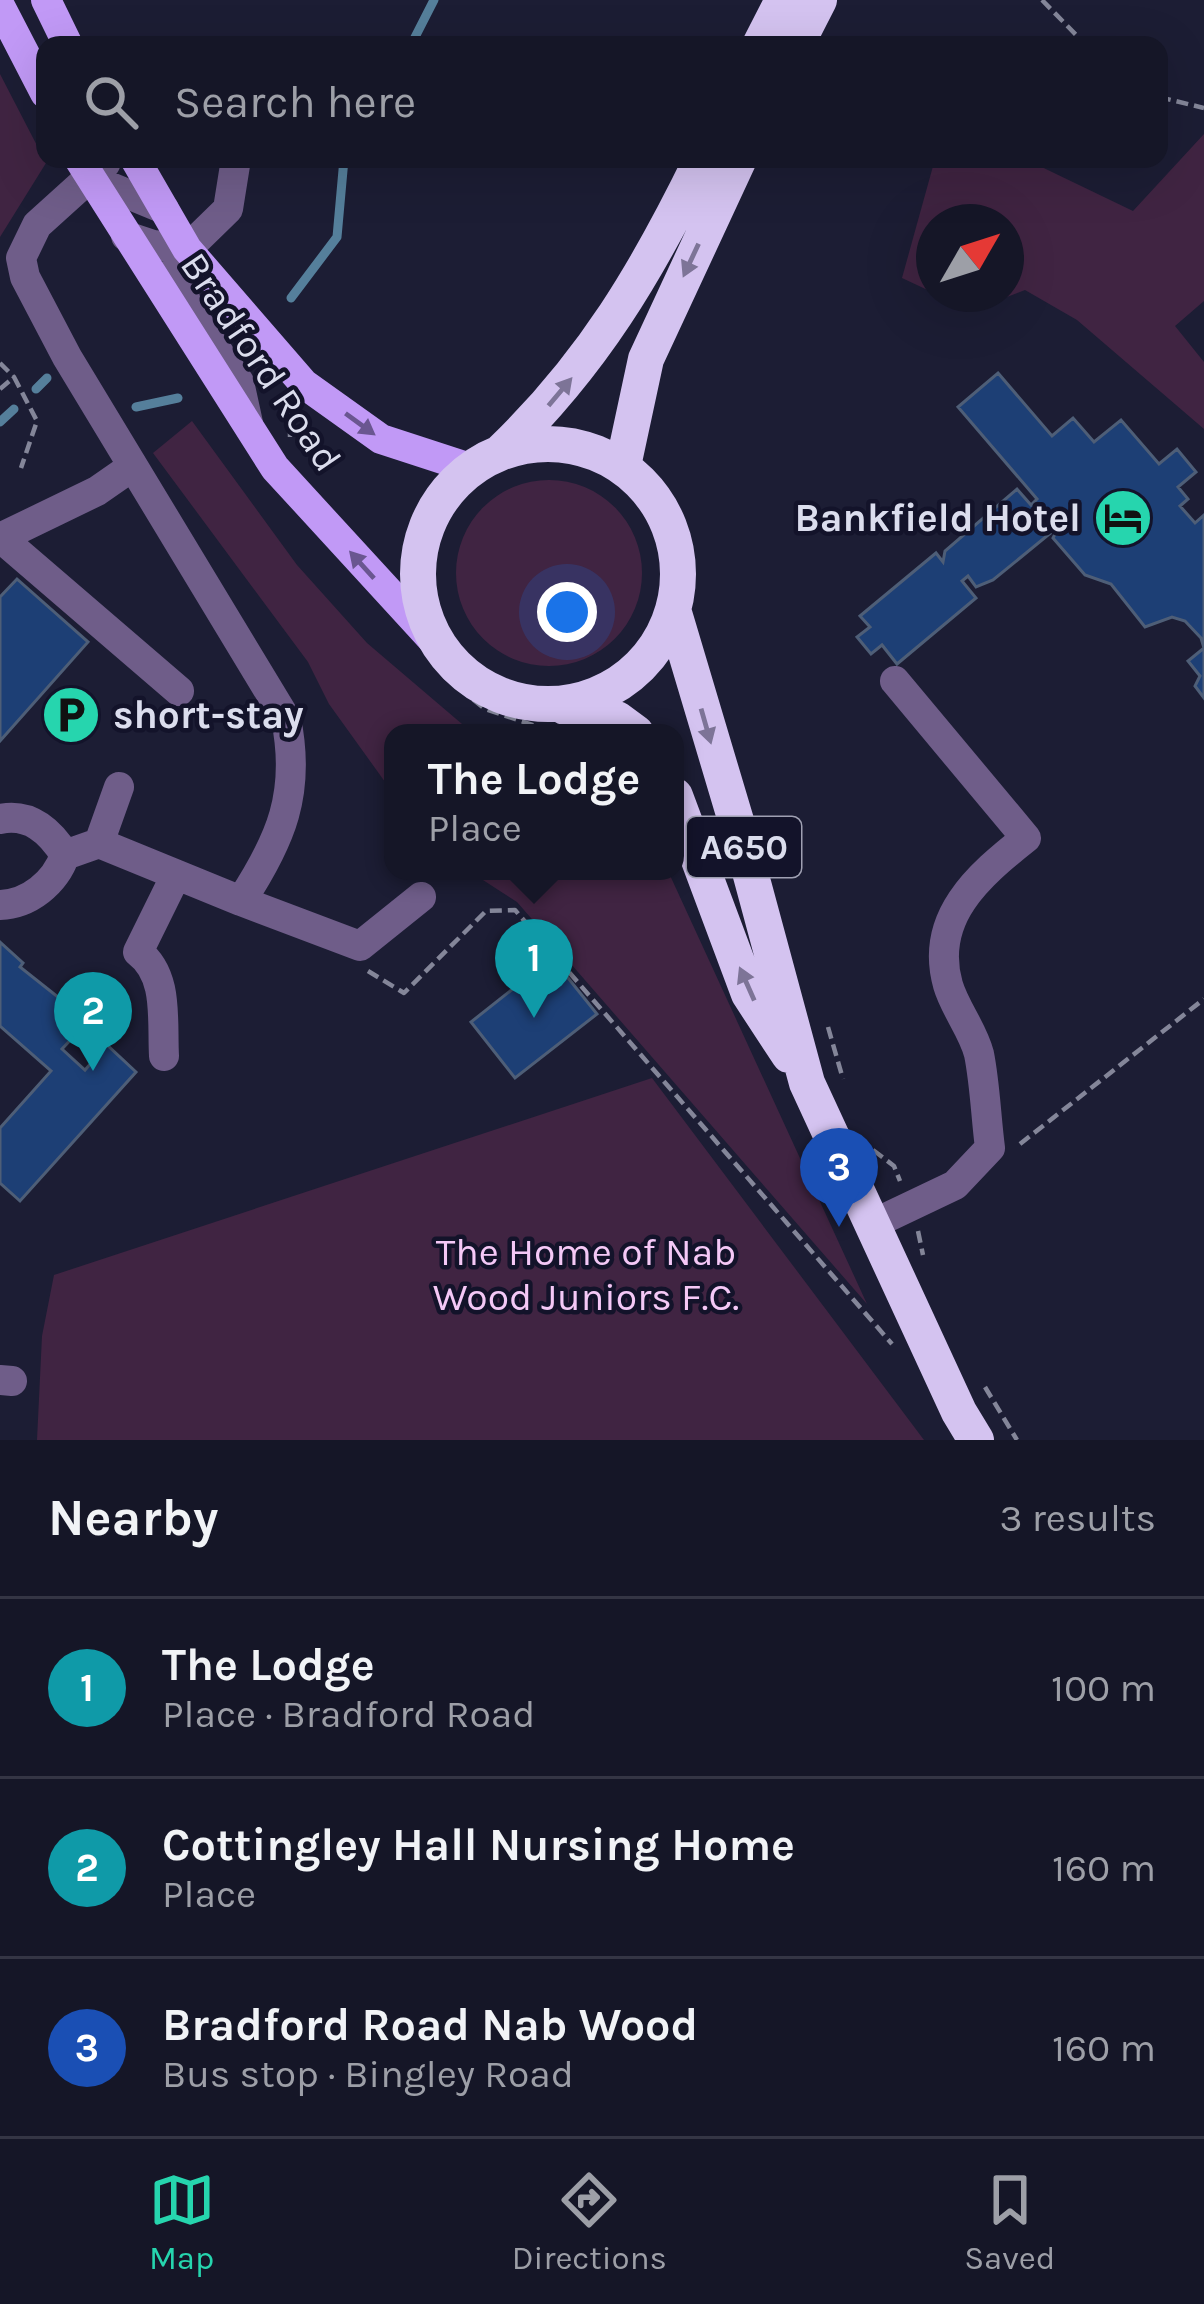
<!DOCTYPE html>
<html lang="en">
<head>
<meta charset="utf-8">
<style>
	body { margin:0; font-family:Karla,sans-serif; background:#1e1f2f; color:#f1f3f6 }
	.compass { position:absolute; left:916px; top:204px; width:108px; height:108px; border-radius:50%; background:#151627; box-shadow:0 12px 48px #0002; rotate:51deg }
	.you { position:absolute; left:567px; top:612px; width:42px; height:42px; margin:-30px; border:9px solid #fff; border-radius:50%; background:#1a73e8; box-shadow:0 0 0 18px #1a73e833 }
	.badge { display:grid; place-items:center; width:78px; height:78px; border-radius:50%; background:#26d5ae; color:#fff; font-size:39px; font-weight:700 }
	.pin { position:absolute; translate:-50% -99px; filter:drop-shadow(0 3px 6px #0008) }
	.pin::after { content:''; position:absolute; top:63px; width:42px; height:36px; background:inherit; clip-path:polygon(0 0,100% 0,50% 100%) }
	.popup { position:absolute; left:384px; top:724px; width:300px; height:156px; box-sizing:border-box; display:grid; place-content:center; border-radius:24px; background:#151627; filter:drop-shadow(0 3px 9px #0005); font-size:39px; white-space:nowrap; color:#9d9fa7 }
	.popup b { font-size:45px; color:#f1f3f6 }
	.popup::after { content:''; position:absolute; left:50%; top:100%; margin-left:-24px; border:24px solid transparent; border-top-color:#151627 }
	.list { margin:0; padding:0; list-style:none }
	h2 { display:flex; justify-content:space-between; align-items:center; height:156px; margin:0; padding:0 48px; font-size:51px }
	h2 small { font-size:39px; font-weight:400; color:#9d9fa7 }
	.list li { display:grid; grid-template-columns:78px 1fr auto; gap:36px; align-items:center; box-sizing:border-box; height:180px; padding:0 48px; border-top:3px solid #343544 }
	.list b { display:block; font-size:45px; white-space:nowrap }
	.list p { margin:0; font-size:39px; white-space:nowrap; color:#9d9fa7 }
	.list em { font-size:39px; font-style:normal; color:#9d9fa7 }
	.icon { flex:none; width:66px; height:66px; fill:none; stroke:currentColor; stroke-width:2; stroke-linecap:round; stroke-linejoin:round }
	.map { position:relative; flex:none; width:1204px; height:1440px; overflow:hidden }
	.search { position:absolute; background:#151627; box-shadow:0 12px 48px #0002; left:36px; right:36px; top:36px; height:132px; display:flex; align-items:center; gap:30px; box-sizing:border-box; padding:0 42px; border-radius:24px; color:#9d9fa7; font-size:45px }
	.sheet { height:696px; background:#151627 }
	nav { display:flex; justify-content:space-around; align-items:center; box-sizing:border-box; height:168px; border-top:3px solid #343544; background:#151627; font-size:33px; color:#9d9fa7 }
	nav a { display:grid; justify-items:center; gap:6px }
	nav .on { color:#26d5ae }
	.map>svg:first-child { display:block }
</style>
</head>
<body>
<div class="map">
<svg width="1204" height="1440" viewBox="0 0 1204 1440">
	<rect width="100%" height="100%" fill="#1c1d34"/>
	<path fill="#402442" d="M0,74L46,163L0,237Z
		M1204,134V301L1175,326L1204,362V429L1077,320L1025,290L970,311L935,294H1006V222H934V293L902,278L935,159H1025L1133,211Z
		M192,421L297,565L367,643L462,724L481,733H393V793L329,704L308,662L153,453Z
		M456 573a93 93 0 1 1 186 0a93 93 0 1 1-186 0Z
		M469,871H668L867,1304L517,902Z
		M652,1078L924,1440H37L42,1336L54,1275Z"/>
	<g fill="none" stroke-linecap="round" stroke-linejoin="round">
		<path stroke="#557f9b" stroke-width="9" d="M411,45L434,0
			M291,298L337,237L344,159
			M36,389L47,378
			M136,407L178,398
			M0,422L14,409"/>
	</g>
	<path fill="#1d3f75" stroke="#4e5e77" stroke-width="3" d="M998,373L1052,436L1073,418L1094,442L1121,420L1159,464L1177,449L1196,472L1178,487L1188,499L1180,506L1195,523L1204,515V648L1201,638L1185,621L1172,617L1145,627L1111,584L1085,575L1053,538L1060,524L1047,510L1041,515L1053,531L993,580L976,587L968,576L962,581L976,598L897,664L882,645L871,654L857,637L870,627L860,616L936,553L943,562L945,551L1017,489L1031,505L1037,499L958,407Z
		M17,579L88,642L0,741V597Z
		M1204,648V698L1195,686L1200,676L1188,661Z
		M0,942L23,963L20,967L68,1005L58,1016L77,1033L62,1049L85,1070L107,1045L136,1072L20,1201L0,1183V1128L51,1071L0,1026Z
		M552,958L597,1014L515,1078L471,1022Z"/>
	<g fill="none" stroke-linecap="round" stroke-linejoin="round">
		<path stroke="#848699" stroke-width="4.5" stroke-dasharray="12 6" stroke-linecap="butt" d="M1042,0L1086,45
			M1159,97L1204,108
			M0,363L14,377
			M0,389L14,377L37,421L21,468
			M290,437V413
			M445,677L485,709L539,727
			M368,971L404,993L486,911L515,910L892,1344
			M828,1027L843,1079
			M1020,1144L1204,999
			M873,1150L894,1166L900,1181
			M918,1231L923,1255
			M985,1387L1017,1440"/>
		<path stroke="#6f5d89" stroke-width="30" d="M104,159L105,164L89,178L164,209
			M126,236L153,245L187,249L177,263L187,307L239,382L248,423
			M187,249L228,209L236,159
			M0,538L97,491L133,466
			M1,538L179,691
			M0,819C30,813 50,831 65,855
			M99,843L119,787
			M241,901L360,946L421,897
			M0,905C29,904 55,883 65,855L99,843L241,901C281,840 301,793 286,719L67,357L25,277L21,258L37,225L89,178
			M164,1056C162,1020 169,975 138,952L176,875
			M871,1225L955,1185L990,1148C986,1117 985,1084 979,1054C973,1030 955,1009 948,985C929,918 978,876 1026,838L895,681
			M0,1380L12,1381"/>
		<path stroke="#c199f6" stroke-width="30" d="M46,0L68,45
			M0,6L45,93
			M79,159L275,468L442,650
			M135,159L187,249L304,384L381,439L470,468"/>
		<path stroke="#d4c3f0" stroke-width="36" d="M760,45L783,0
			M796,45L819,0
			M418 574a130 130 0 1 1 260 0a130 130 0 1 1-260 0Z
			M502,451C593,363 647,272 702,159
			M623,466L646,359L739,159
			M674,613L739,831L807,1083L959,1412L976,1440
			M565,707L617,719L636,733
			M675,796L749,994L789,1055"/>
	</g>
	<defs><path id="oneway-solid" d="M-6-.8H1V-3.2L6.5 0L1 3.2V.8H-6Z" transform="scale(3)"/></defs>
	<g fill="#7d7497">
		<use href="#oneway-solid" transform="translate(691 260) rotate(115)"/>
		<use href="#oneway-solid" transform="translate(560 392) rotate(-50)"/>
		<use href="#oneway-solid" transform="translate(706 726) rotate(74)"/>
		<use href="#oneway-solid" transform="translate(747 984) rotate(-114)"/>
	</g>
	<g fill="#6a5690">
		<use href="#oneway-solid" transform="translate(360 424) rotate(36)"/>
		<use href="#oneway-solid" transform="translate(362 565) rotate(-132)"/>
	</g>
	<defs>
		<g id="hotel-disc" transform="scale(3)"><circle r="9.5" fill="#26d5ae" stroke="#13132a"/><path d="M-6-4.5h1.5V1H6V5H4.5V3h-9V5H-6ZM-4 0a1.8 1.8 0 1 1 3.6 0ZM.5 0V-2.5h3Q6-2.5 6 0Z" fill="#111"/></g>
		<g id="parking-disc" transform="scale(3)"><circle r="9.5" fill="#26d5ae" stroke="#13132a"/><path d="M-3.5-5.5H1a3.5 3.5 0 0 1 0 7H-1V5.5H-3.5ZM-1-3.4V-.6H.8a1.4 1.4 0 0 0 0-2.8Z" fill="#111"/></g>
	</defs>
	<g fill-rule="evenodd">
		<use href="#hotel-disc" x="1123" y="518"/>
		<use href="#parking-disc" x="71" y="715"/>
	</g>
	<g text-anchor="middle" dominant-baseline="central" stroke-width="9" stroke-linejoin="round" paint-order="stroke">
		<rect fill="#13132a" stroke="#9fa0b2" stroke-width="3" x="687" y="817" width="114" height="60" rx="9"/>
		<g font-size="36" font-weight="bold" fill="#dbdded">
			<text x="744" y="847">A650</text>
		</g>
		<g font-size="39" fill="#dbdded" stroke="#13132a">
			<text transform="translate(261 362) rotate(56)">Bradford Road</text>
		</g>
		<g font-size="39" font-weight="bold" fill="#dbdded" stroke="#13132a" text-anchor="end">
			<text x="1081" y="518">Bankfield Hotel</text>
			<text x="113" y="715" text-anchor="start">short-stay</text>
		</g>
		<g font-size="39" fill="#f4c8f6" stroke="#13132a">
			<text x="586" y="1252">The Home of Nab<tspan x="586" dy="45">Wood Juniors F.C.</tspan></text>
		</g>
	</g>
</svg>
<svg class="compass" viewBox="-18 -18 36 36"><path d="M0-13l5 13h-10z" fill="#e53935"/><path d="M0 13l5-13h-10z" fill="#9d9fa7"/></svg>
<div class="you"></div>
<div class="pin badge" style="left:534px;top:1018px;background:#0f9aa8">1</div>
<div class="popup"><b>The Lodge</b>Place</div>
<div class="pin badge" style="left:93px;top:1071px;background:#0f9aa8">2</div>
<div class="pin badge" style="left:839px;top:1227px;background:#1a4fb4">3</div>
<div class="search"><svg class="icon" aria-label="search" viewBox="0 0 24 24"><circle cx="10" cy="10" r="6"/><path d="M15 15l6 6"/></svg>Search here</div>
</div>
<section class="sheet">
<h2>Nearby<small>3 results</small></h2>
<ul class="list">
<li><span class="badge" style="background:#0f9aa8">1</span><div><b>The Lodge</b><p>Place · Bradford Road</p></div><em>100 m</em></li>
<li><span class="badge" style="background:#0f9aa8">2</span><div><b>Cottingley Hall Nursing Home</b><p>Place</p></div><em>160 m</em></li>
<li><span class="badge" style="background:#1a4fb4">3</span><div><b>Bradford Road Nab Wood</b><p>Bus stop · Bingley Road</p></div><em>160 m</em></li>
</ul>
</section>
<nav>
<a class="on"><svg class="icon" aria-label="map" viewBox="0 0 24 24"><path d="M3 6l6-2 6 2 6-2v14l-6 2-6-2-6 2zM9 4v14M15 6v14"/></svg>Map</a>
<a><svg class="icon" aria-label="directions" viewBox="0 0 24 24"><path d="M12 3l9 9-9 9-9-9zM9 14v-3h6M13 9l2 2-2 2"/></svg>Directions</a>
<a><svg class="icon" aria-label="saved" viewBox="0 0 24 24"><path d="M7 4h10v16l-5-4-5 4z"/></svg>Saved</a>
</nav>
</body>
</html>
